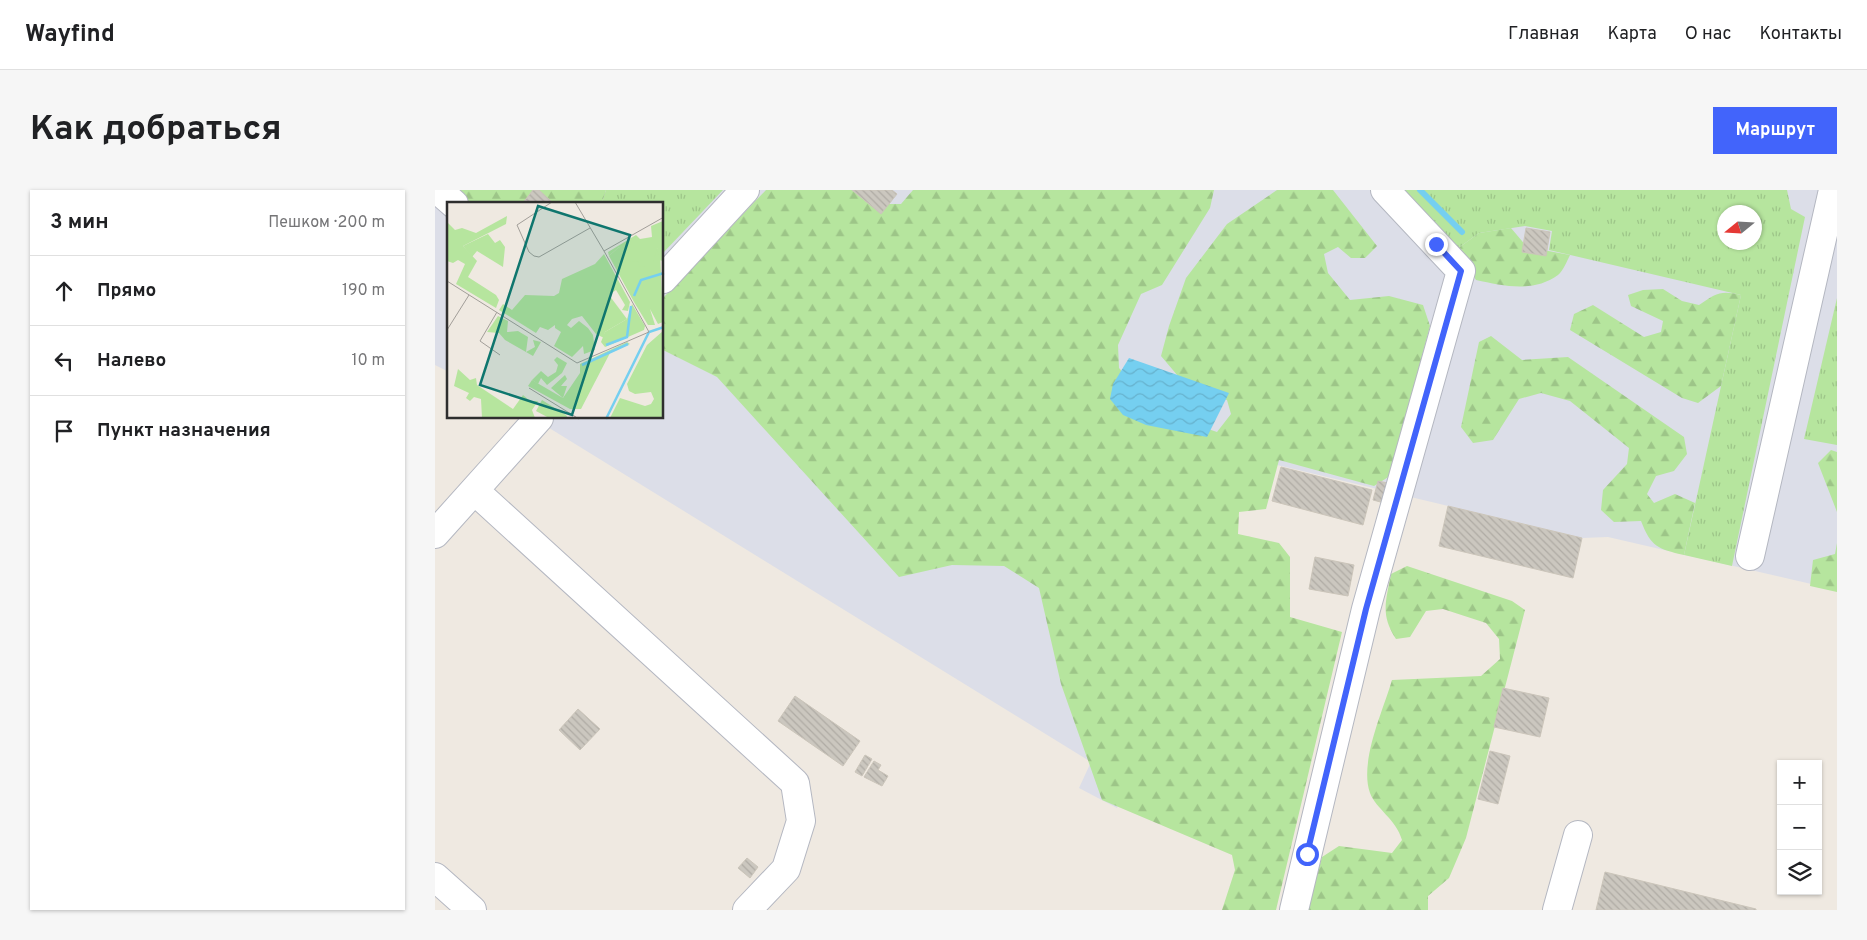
<!DOCTYPE html>
<html lang="ru">
<head>
<meta charset="utf-8">
<style>
	body { margin:0; font-family:Overpass,sans-serif; background:#f6f6f6; color:#202124 }
	.controls { position:absolute; right:15px; bottom:15px; display:grid; overflow:hidden; border-radius:0px; box-shadow:0 1px 4px #0004 }
	.controls button { width:45px; height:45px; display:grid; place-items:center; padding:0; border:0; border-bottom:1px solid #e0e0e0; background:#fff; color:#202124; font:25px sans-serif }
	.compass { position:absolute; left:1282px; top:15px; width:45px; height:45px; border-radius:50%; background:#fff; box-shadow:0 1px 4px #0004; rotate:252deg }
	.stop { position:absolute; width:15px; height:15px; margin:-11px; border:4px solid #4264fb; border-radius:50%; background:#fff }
	.stop.end { background:#4264fb; border-color:#fff; box-shadow:0 1px 5px #0008 }
	.list { margin:0; padding:0; list-style:none }
	h2 { display:flex; justify-content:space-between; align-items:center; height:65px; margin:0; padding:0 20px; font-size:21px }
	h2 small { font-size:16px; font-weight:400; color:#757577 }
	.list li { display:grid; grid-template-columns:32px 1fr auto; gap:15px; align-items:center; box-sizing:border-box; height:70px; padding:0 20px; border-top:1px solid #e0e0e0 }
	.list b { display:block; font-size:19px; white-space:nowrap }
	.list em { font-size:16px; font-style:normal; color:#757577 }
	.icon { flex:none; width:28px; height:28px; fill:none; stroke:currentColor; stroke-width:2; stroke-linecap:round; stroke-linejoin:round }
	.map { position:relative; flex:none; width:1402px; height:720px; overflow:hidden; border-radius:0px }
	header { display:flex; align-items:center; gap:30px; box-sizing:border-box; height:70px; padding:0 25px; background:#fff; border-bottom:1px solid #e0e0e0 }
	header strong { font-size:24px }
	nav { display:flex; gap:28px; margin-inline-start:auto; font-size:18px }
	.intro { display:flex; align-items:center; justify-content:space-between; box-sizing:border-box; height:120px; padding:0 30px }
	h1 { margin:0; font-size:35px }
	.button { padding:12px 22px; border-radius:0px; background:#4264fb; color:#fff; font-size:18px; font-weight:700 }
	main { display:flex; gap:30px; padding:0 30px }
	aside { flex:1; background:#fff; border-radius:0px; box-shadow:0 1px 4px #0004 }
	.map>svg:first-child { display:block }
</style>
</head>
<body>
<header>
<strong>Wayfind</strong>
<nav><a>Главная</a><a>Карта</a><a>О нас</a><a>Контакты</a></nav>
</header>
<div class="intro"><h1>Как добраться</h1><a class="button">Маршрут</a></div>
<main>
<aside>
<h2>3 мин<small>Пешком · 200 m</small></h2>
<ul class="list">
<li><svg class="icon" aria-label="ahead" viewBox="0 0 24 24"><path d="M12 20V5M6 11l6-6 6 6"/></svg><div><b>Прямо</b></div><em>190 m</em></li>
<li><svg class="icon" aria-label="left" viewBox="0 0 24 24"><path d="M17 20v-9H6M10 6l-5 5 5 5"/></svg><div><b>Налево</b></div><em>10 m</em></li>
<li><svg class="icon" aria-label="arrive" viewBox="0 0 24 24"><path d="M6 21V4h12l-3 4 3 4H6"/></svg><div><b>Пункт назначения</b></div></li>
</ul>
</aside>
<div class="map">
<svg width="1402" height="720" viewBox="0 0 1402 720">
	<defs>
		<pattern id="grass-tufts" width="24" height="20" patternUnits="userSpaceOnUse" patternTransform="scale(1.25)"><rect width="24" height="20" fill="#b6e59e"/><path d="M3 7l-1-3M5 7V3M7 7l1-3M15 17l-1-3M17 17v-4M19 17l1-3" fill="none" stroke="#9dc588"/></pattern>
		<pattern id="forest-firs" width="22" height="20" patternUnits="userSpaceOnUse" patternTransform="scale(1.25)"><rect width="22" height="20" fill="#b6e59e"/><path d="M5 1l3.5 6h-7zM16 11l3.5 6h-7z" fill="#9dc588"/></pattern>
		<pattern id="water-waves" width="16" height="10" patternUnits="userSpaceOnUse" patternTransform="scale(1.25)"><rect width="16" height="10" fill="#75cff0"/><path d="M0 5q4-4 8 0t8 0" fill="none" stroke="#66b2ce"/></pattern>
		<pattern id="building-back-hatch" width="6" height="6" patternUnits="userSpaceOnUse" patternTransform="scale(1.25)"><rect width="6" height="6" fill="#cbc7bf"/><path d="M-1 5l2 2M0 0l6 6M5-1l2 2" fill="none" stroke="#afaba4"/></pattern>
	</defs>
	<rect width="100%" height="100%" fill="#efe9e1"/>
	<path fill="#dcdee8" fill-rule="evenodd" d="M0,0H1402V400L1173,347L1147,348L800,265L682,618L644,598L656,572L98,228H228V14H14V182L0,175ZM1290,22H1320V52H1290Z"/>
	<path fill="url(#grass-tufts)" fill-rule="evenodd" d="M171,0H288L228,63V14H136L167,13Z
		M963,0H1352L1356,19L1370,27L1297,376L1249,365L1306,105L1114,60L1117,41L1090,36L1044,43L1022,59ZM1290,22H1320V52H1290Z
		M1402,108V255L1369,249Z"/>
	<path fill="url(#forest-firs)" d="M19,0H171L167,13L32,14Z
		M331,0H424L444,14H466L478,0H779L775,18L727,95L706,104L683,155L684,178L723,222L782,242L796,224L792,210L754,199L726,166L734,136L751,88L792,34L842,0H898L942,56L930,68H916L903,57L889,64L893,83L915,110L954,106L988,115L995,136L955,286L939,296L844,270L831,319L804,322L803,344L844,353L855,367V427L907,442L841,720H787L800,680L797,665L667,610L626,494L604,398L569,376L517,375L464,387L282,187L228,160V108Z
		M1076,38L1092,57L1135,65C1132,71 1128,81 1123,85C1098,103 1069,96 1041,90L1022,59L1044,43Z
		M1228,99L1247,111L1264,115C1281,103 1286,100 1306,105L1286,196L1263,213L1247,208L1135,140L1139,124L1158,115L1209,147L1226,142L1228,131L1196,116L1193,105L1208,100Z
		M1056,146L1087,170L1133,167L1249,247L1252,264L1239,281L1221,286L1212,304L1219,313L1240,304L1260,313L1249,365C1223,359 1216,357 1206,331L1179,332L1166,320L1168,300L1192,274L1194,258L1135,211L1106,203L1084,209L1058,250L1038,253L1026,237L1044,152Z
		M1396,260L1402,262V322L1383,273Z
		M1402,353V402L1375,396L1378,370L1400,364Z
		M972,376L1077,411L1090,420L1031,648L1014,688L993,706V720H872L887,667L904,656L957,663L967,650C961,629 941,619 935,603C924,572 948,521 957,490L1046,486L1065,469L1064,449L1051,433L1008,419L991,421L975,447L961,449C945,425 951,411 956,384Z"/>
	<path fill="url(#water-waves)" d="M694,168L794,203L772,247L711,235L688,225L675,209L678,194Z"/>
	<g fill="none" stroke-linecap="round" stroke-linejoin="round">
		<path stroke="#75cff0" stroke-width="6" d="M985,0L1027,42"/>
	</g>
	<path fill="url(#building-back-hatch)" stroke="#cbc5ba" d="M98,0H104L119,14H87Z
		M417,0H457L462,4L446,24Z
		M1091,38L1115,42L1111,66L1087,62Z
		M846,277L937,300L928,335L837,311Z
		M943,291L958,294L953,314L938,310Z
		M1013,316L1147,348L1138,388L1004,356Z
		M880,367L919,375L913,406L874,399Z
		M1068,498L1114,508L1105,547L1059,537Z
		M360,506L425,551L408,576L343,531Z
		M143,519L165,539L145,560L124,540Z
		M1055,561L1075,566L1063,614L1043,609Z
		M430,565L437,569L427,586L420,582Z
		M439,571L446,575L443,580L453,586L447,596L429,587Z
		M312,668L323,677L315,688L303,678Z
		M1170,682L1321,719V720H1161Z"/>
	<g fill="none" stroke-linecap="round" stroke-linejoin="round">
		<g stroke="#b4b7c1" stroke-width="30">
			<path id="minor" d="M3,0L19,14
				M228,89L310,0
				M40,301L360,593L366,631L351,679L312,720
				M0,344L104,228
				M1315,366L1398,0
				M0,687L37,720
				M859,720L931,419L1026,81L950,0
				M1122,720L1143,645"/>
		</g>
		<use href="#minor" stroke="#fff" stroke-width="28"/>
	</g>
	<g fill="none" stroke-linecap="round" stroke-linejoin="round">
		<path stroke="#4264fb" stroke-width="6" d="M872,664L931,419L1026,81L1001,54"/>
	</g>
	<g transform="translate(12 12)">
		<rect width="216" height="216" fill="#efe9e1"/>
		<path d="M172,45L176,51L210,46L213,49L216,120L211,122L203,107L208,123H201L187,100L162,54ZM185,102L198,124L197,128L158,145L154,140L158,130L180,117ZM216,129V216H163L173,196L198,204L204,202L207,197L204,190L188,192L182,189L180,182L200,143ZM180,140L183,142L163,151L134,207H123L81,184L85,178L116,196L133,171V162ZM95,198L119,213L121,216H102L89,209Z" fill="#b6e59e"/>
		<path d="M60,14L59,22L16,44L30,59L21,75L49,93L52,98L49,106L9,82L18,62L11,58L6,61L0,59V20L8,28L15,26L29,31ZM216,19V59L212,58L210,46L206,61L198,65L191,64L192,59L184,60L175,54L172,45L162,54L161,50L189,33L193,37L205,35L204,24ZM157,52L183,100L181,109L175,108L178,103L169,88L162,93L180,117L158,130L157,136L149,132L135,114L125,117L120,123L124,126L132,119L141,126L146,133L148,148L137,152L136,144L125,155L107,144L114,130L108,126V123L101,128L93,125L89,131L52,108L56,102L65,108L78,93L107,94L112,91L115,77L148,62ZM51,114L61,119L60,130L71,129L81,135L79,150L88,145L86,138L94,140L86,154L58,138L52,131L40,130ZM110,155L120,161L115,171L100,183L94,176L91,182L85,178L94,169L101,175L109,170L111,163L107,158ZM11,167L23,178L29,176L30,183L66,207L76,193L83,199H91L85,208L88,216H35L34,197L27,195L23,199L19,196L22,191L7,184ZM118,173L120,177L114,184H120L116,196L104,186Z" fill="#b6e59e"/>
		<path d="M41,32L48,41L53,38L58,45L56,65L30,49L25,55L16,44Z" fill="#b6e59e"/>
		<path fill="none" stroke="#75cff0" stroke-width="2.5" d="M187,94L194,78L217,71M159,143L180,135L184,104M135,163L181,142M159,217L202,130L217,125"/>
		<path fill="none" stroke="#a29e99" stroke-width="1" d="M105,0L70,23L82,50L87,54L92,55L143,26M128,0L157,49L217,15M0,79L130,161L202,130L157,49M50,110L33,139L53,153M0,128L22,93M82,186L132,217"/>
		<path fill="#0f766e" fill-opacity="0.15" stroke="#0f766e" stroke-width="2.5" d="M91,4L183,33L125,213L33,183Z"/>
		<rect width="216" height="216" fill="none" stroke="#2e2e2e" stroke-width="2.5"/>
	</g>
</svg>
<div class="controls">
<button>+</button>
<button>−</button>
<button><svg class="icon" aria-label="layers" viewBox="0 0 24 24"><path d="M12 4l9 5-9 5-9-5zM3 14l9 5 9-5"/></svg></button>
</div>
<svg class="compass" viewBox="-18 -18 36 36"><path d="M0-13l5 13h-10z" fill="#e53935"/><path d="M0 13l5-13h-10z" fill="#757577"/></svg>
<div class="stop" style="left:872px;top:664px"></div>
<div class="stop end" style="left:1001px;top:54px"></div>
</div>
</main>
</body>
</html>
